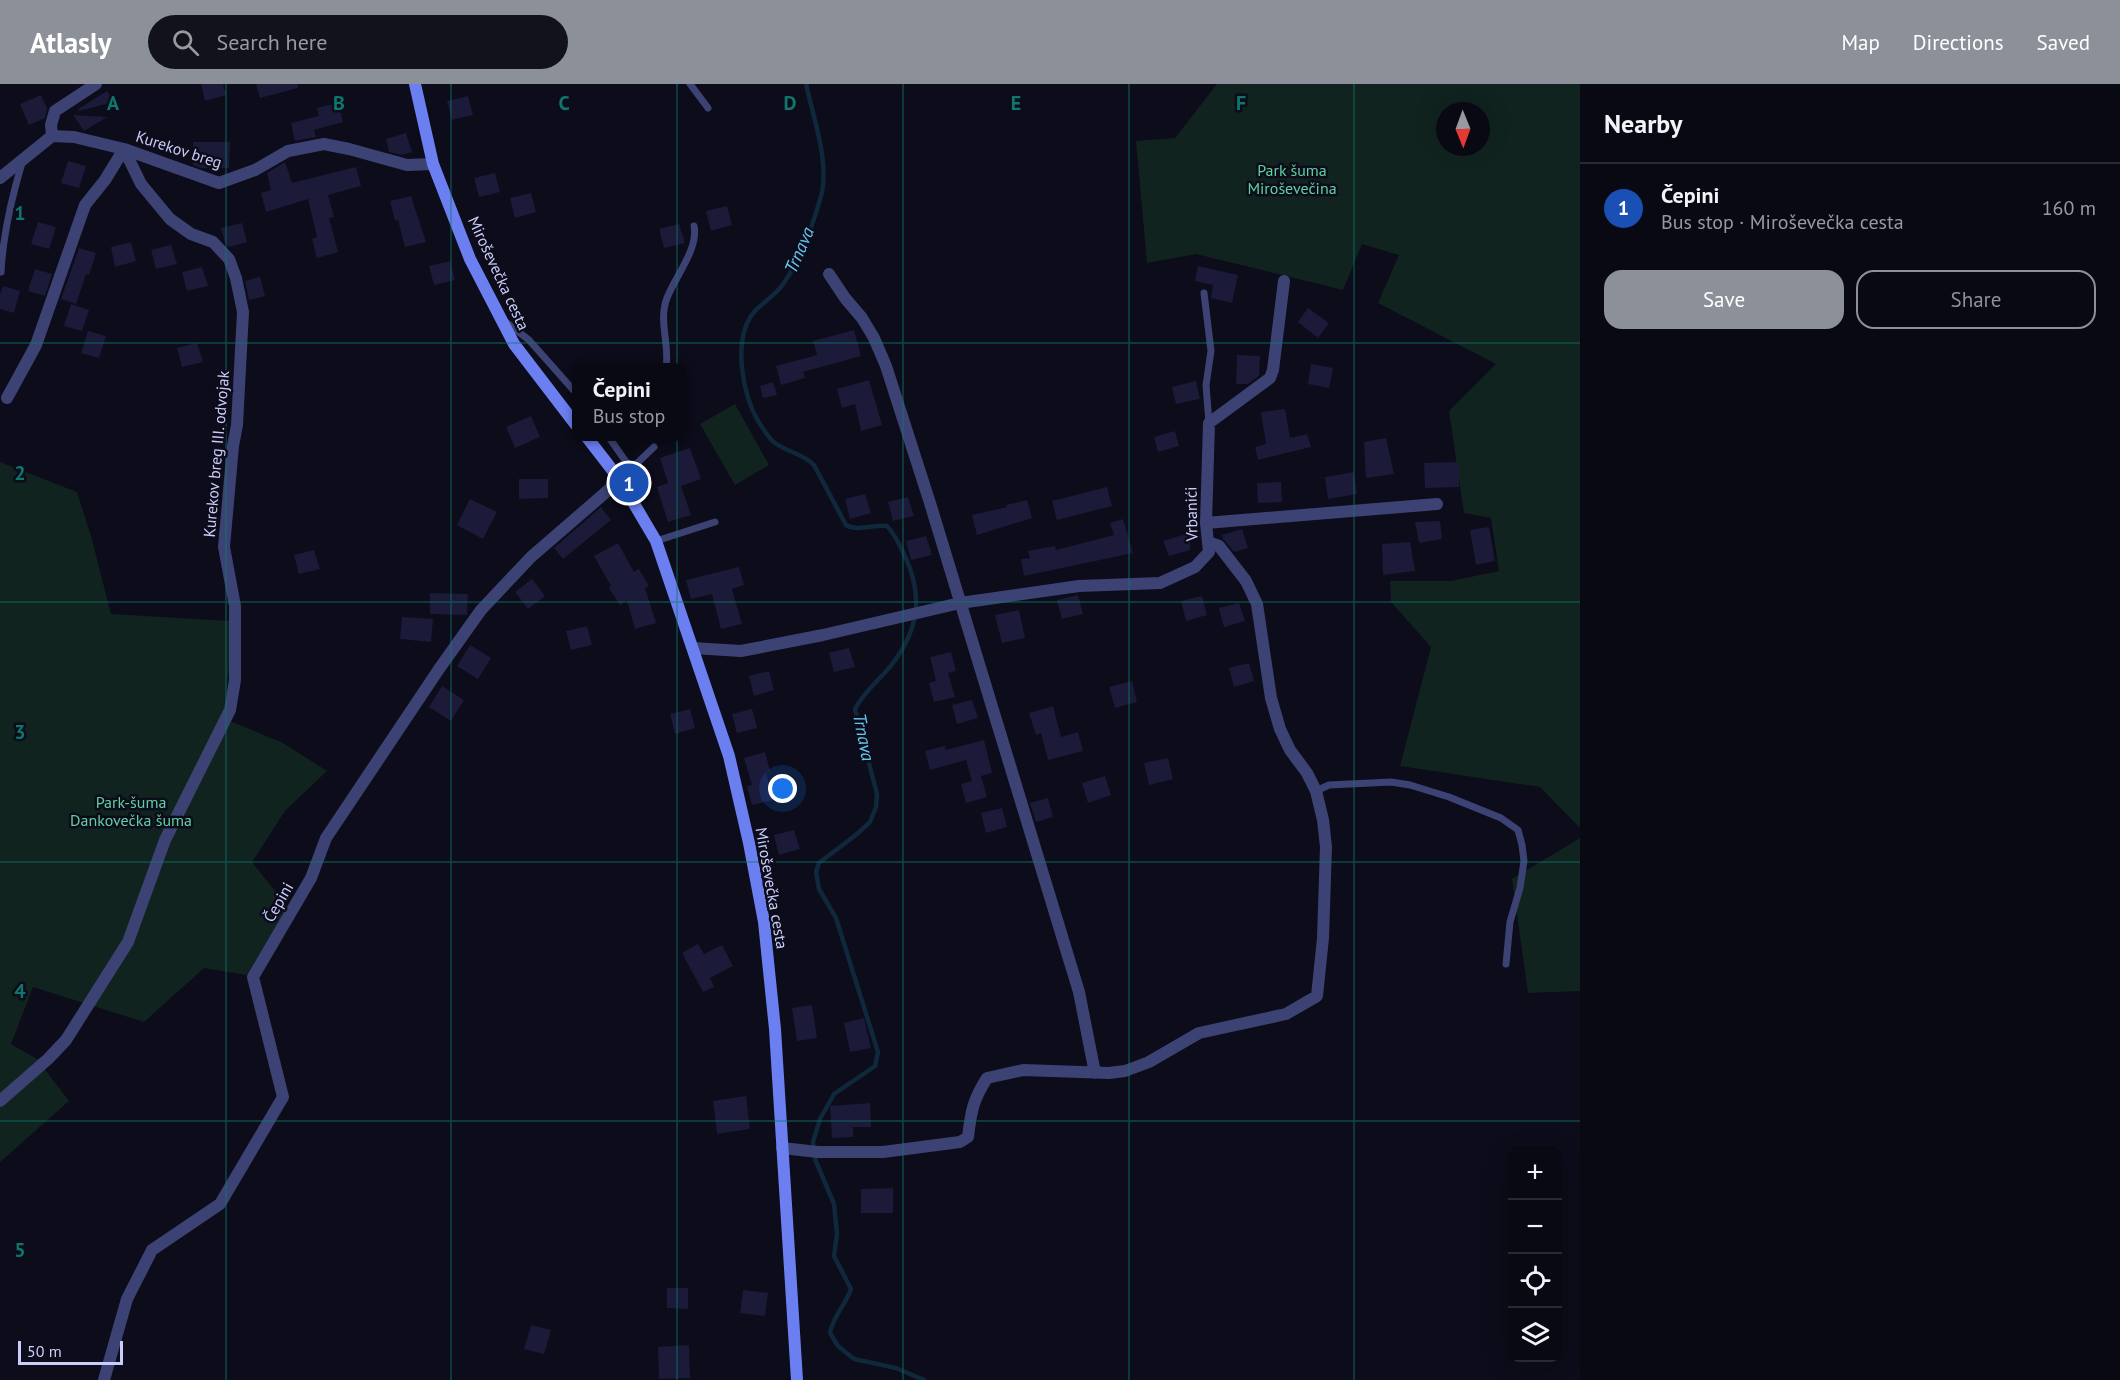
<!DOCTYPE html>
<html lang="en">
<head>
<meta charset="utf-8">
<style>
	body { margin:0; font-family:"PT Sans",sans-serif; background:#12121d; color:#f1f3f6 }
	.controls { position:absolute; right:18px; bottom:18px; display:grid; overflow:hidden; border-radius:12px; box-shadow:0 6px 24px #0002 }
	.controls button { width:54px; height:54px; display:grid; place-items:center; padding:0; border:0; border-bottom:2px solid #292a34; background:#090914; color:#f1f3f6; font:30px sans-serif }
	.compass { position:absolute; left:1436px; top:18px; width:54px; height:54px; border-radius:50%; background:#090914; box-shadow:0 6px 24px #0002; rotate:179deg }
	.scale { position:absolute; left:18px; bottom:15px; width:105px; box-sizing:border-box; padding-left:6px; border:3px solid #cacdfa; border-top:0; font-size:16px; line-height:21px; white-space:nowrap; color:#cacdfa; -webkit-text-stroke:4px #0c0c1a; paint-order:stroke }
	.you { position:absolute; left:783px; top:705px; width:21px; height:21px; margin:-15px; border:4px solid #fff; border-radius:50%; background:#1a73e8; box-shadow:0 0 0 9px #1a73e833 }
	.badge { display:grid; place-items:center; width:39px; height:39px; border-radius:50%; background:#8c9099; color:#fff; font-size:20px; font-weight:700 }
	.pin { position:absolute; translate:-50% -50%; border:3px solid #fff; box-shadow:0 2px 6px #0006 }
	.popup { position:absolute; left:572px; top:279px; width:114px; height:78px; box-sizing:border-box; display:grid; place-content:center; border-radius:12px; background:#090914; filter:drop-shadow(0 2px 4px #0005); font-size:20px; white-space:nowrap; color:#999aa0 }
	.popup b { font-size:22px; color:#f1f3f6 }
	.popup::after { content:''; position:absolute; left:50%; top:100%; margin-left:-12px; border:12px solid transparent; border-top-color:#090914 }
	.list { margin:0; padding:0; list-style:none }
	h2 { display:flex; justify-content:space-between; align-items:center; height:78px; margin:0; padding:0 24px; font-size:26px }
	h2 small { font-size:20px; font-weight:400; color:#999aa0 }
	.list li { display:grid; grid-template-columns:39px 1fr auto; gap:18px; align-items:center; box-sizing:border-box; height:90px; padding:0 24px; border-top:2px solid #292a34 }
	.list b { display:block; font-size:22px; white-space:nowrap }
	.list p { margin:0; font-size:20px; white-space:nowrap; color:#999aa0 }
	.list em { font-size:20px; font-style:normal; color:#999aa0 }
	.actions { display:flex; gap:12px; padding:18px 24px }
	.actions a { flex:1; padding:14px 0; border:2px solid #8c9099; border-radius:18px; text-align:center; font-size:21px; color:#8c9099 }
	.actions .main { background:#8c9099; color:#fff }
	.icon { flex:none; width:33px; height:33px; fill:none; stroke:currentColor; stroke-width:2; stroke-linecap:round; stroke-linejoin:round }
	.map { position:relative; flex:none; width:1580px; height:1296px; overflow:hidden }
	header { display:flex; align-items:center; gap:36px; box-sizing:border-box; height:84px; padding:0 30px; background:#8c9099; color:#fff }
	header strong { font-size:28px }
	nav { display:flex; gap:33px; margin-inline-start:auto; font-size:21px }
	.search { width:420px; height:54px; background:#12121d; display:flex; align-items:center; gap:15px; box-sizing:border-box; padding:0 21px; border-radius:33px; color:#999aa0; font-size:22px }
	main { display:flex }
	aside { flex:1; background:#090914 }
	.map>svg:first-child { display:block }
</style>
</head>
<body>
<header>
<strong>Atlasly</strong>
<div class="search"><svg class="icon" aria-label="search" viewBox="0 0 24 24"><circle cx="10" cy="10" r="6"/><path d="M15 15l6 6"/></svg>Search here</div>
<nav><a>Map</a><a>Directions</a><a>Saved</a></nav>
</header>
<main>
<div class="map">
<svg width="1580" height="1296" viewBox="0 0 1580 1296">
	<rect width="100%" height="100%" fill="#0c0c1a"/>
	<path fill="#10231f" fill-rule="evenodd" d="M1217,0H1580V744L1540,703L1400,682L1431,563L1391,518L1390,497H1451L1499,487L1491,434L1464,429L1449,327L1496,280L1378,219L1399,171L1362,160L1343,206L1196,170L1147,179L1136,57L1175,54ZM1445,27H1481V63H1445Z
		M735,320L769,381L735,401L700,340Z
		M0,378L77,408L91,452L111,530L230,537V578L223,634L283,659L327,687L285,727L252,778L288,823L247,891L204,884L144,938L33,903L11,960L37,975L69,1017L0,1078Z
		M1580,754V907L1528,909L1512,795Z"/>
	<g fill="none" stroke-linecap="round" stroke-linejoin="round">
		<path stroke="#0f283b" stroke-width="4.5" d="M806,0C813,33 830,79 821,112C813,141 801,175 783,200C775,213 760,219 751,232C733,259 743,311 758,337C763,344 768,354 775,359C787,368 804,370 814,381L846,441C857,448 874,440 887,442C895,450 899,460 904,470C923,510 920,543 893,579C881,595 864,607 855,625L877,710L876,723L870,738L857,750L819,779L816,788L819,805L836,834L878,968L875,982L834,1010L820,1035L813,1058L815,1075L834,1120L837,1150L834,1172L851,1205C845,1222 833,1232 830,1249L838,1262L854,1275L896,1284L924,1296"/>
	</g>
	<path fill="#1b1a39" d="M201,0H223L226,11L205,17Z
		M256,0H298V4L260,14Z
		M107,7L114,18L79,27L78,25Z
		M41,11L47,24L45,34L29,41L20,20Z
		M468,12L473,31L452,36L447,17Z
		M338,19L343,38L314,46L316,53L295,57L291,39L319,32L317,24Z
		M73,31L107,33L84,47Z
		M406,49L412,68L402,71L389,68L386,55Z
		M193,58H230L229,84H201L193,81Z
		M68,77L86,82L79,104L61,99Z
		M285,78L292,99L356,83L361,102L328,111L334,133L329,134L338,168L317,174L312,155L317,153L308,115L266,128L261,109L271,106L267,89Z
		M495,89L500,108L479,113L474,94Z
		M531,109L536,128L515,134L510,114Z
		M411,112L426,158L405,163L398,136L395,137L390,117Z
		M727,122L732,141L711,147L706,127Z
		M38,138L56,143L49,165L31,160Z
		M242,139L247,158L229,163L225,159L221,144Z
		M679,140L685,159L664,164L659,145Z
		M131,158L136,177L115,183L111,163Z
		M171,161L177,180L156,185L151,166Z
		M79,164L96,169L89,191L86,190L76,220L61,215Z
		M450,177L455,196L434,201L429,182Z
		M1198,182L1238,191L1232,219L1211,214L1213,201L1195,197Z
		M202,183L208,202L187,207L182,188Z
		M35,185L52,190L45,212L28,207Z
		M260,193L265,212L249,216L245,197Z
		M3,202L20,207L14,229L0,225V210Z
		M71,220L89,226L82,247L64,242Z
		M1308,224L1329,239L1318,254L1298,238Z
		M854,246L861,272L803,288L805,294L781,301L776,282L817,271L813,257Z
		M88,247L106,252L99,274L81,269Z
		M197,259L203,278L182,283L177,264Z
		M1237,271L1260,272L1259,292L1248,300H1236Z
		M1311,280L1333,284L1329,304L1308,300Z
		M869,296L882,341L861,347L855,320L842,324L837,305Z
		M1196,297L1200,315L1176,320L1172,303Z
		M773,298L777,311L763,314L760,302Z
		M1285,325L1290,354L1307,350L1311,363L1258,376L1255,363L1266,360L1261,328Z
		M531,332L540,353L515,364L506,343Z
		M1175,347L1179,362L1158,368L1154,353Z
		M1386,354L1394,390L1366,394L1364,358Z
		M690,364L701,395L681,402L691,431L668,438L657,403L668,399L660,374Z
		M1459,378V403L1425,404L1424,379Z
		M1354,388L1357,410L1328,415L1325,393Z
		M519,395H548V414L519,415Z
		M1281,398L1282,418L1258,419L1257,399Z
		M1107,403L1112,422L1057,436L1052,417Z
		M865,410L871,429L850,435L845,415Z
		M908,413L914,432L893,437L888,418Z
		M470,415L497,428L483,455L457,441Z
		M1027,416L1032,434L977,451L972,431L1007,423L1006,421Z
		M601,423L611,436L563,475L554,464Z
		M1123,435L1133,469L1024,492L1021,475L1030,474L1028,467L1055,462L1056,466L1114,451L1110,439Z
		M1440,437L1442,455L1419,459L1415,438Z
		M1489,443L1495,477L1476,481L1470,446Z
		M1242,445L1248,464L1234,468L1223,455L1222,451Z
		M1190,449V466L1169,472L1163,457Z
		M926,452L932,471L911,476L906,457Z
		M1410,458L1415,487L1383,491L1382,460Z
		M618,459L634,488L639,485L649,502L645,504L656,539L635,545L627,516L620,521L609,504L611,502L594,472Z
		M314,466L320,485L299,490L294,471Z
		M739,483L744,501L732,505L742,540L721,545L712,510L691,515L686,496Z
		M532,495L545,512L528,525L515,508Z
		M430,509L468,510L467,531L430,530Z
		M1078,511L1083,530L1062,535L1057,516Z
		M1202,512L1207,531L1186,537L1181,517Z
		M1239,519L1245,537L1224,543L1219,524Z
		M1019,526L1025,554L1002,559L995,531Z
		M402,533L433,535L431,558L400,555Z
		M587,542L592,561L571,566L566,547Z
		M470,561L491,574L478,595L457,582Z
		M849,564L855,583L834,588L829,569Z
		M951,568L956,587L948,589L955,613L934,618L929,599L936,597L930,573Z
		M1249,579L1254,597L1234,603L1229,584Z
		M769,587L774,606L754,612L749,592Z
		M1132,597L1137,618L1115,624L1109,603Z
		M442,602L464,616L451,637L429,623Z
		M972,616L978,634L957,640L952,621Z
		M1053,622L1061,653L1078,648L1083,667L1048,676L1041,649L1036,651L1029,629Z
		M690,625L695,644L675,650L670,630Z
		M752,625L757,644L737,649L732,630Z
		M984,656L992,689L981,692L987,713L966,719L961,700L972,697L966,676L930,686L925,667L945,662L946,666Z
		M765,668L770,687L766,688L773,716L752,721L747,702L752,701L744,674Z
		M1168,674L1173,695L1149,701L1144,679Z
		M1105,692L1111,711L1088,719L1082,699Z
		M1048,714L1053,733L1036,738L1030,719Z
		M1002,724L1007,743L986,749L981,729Z
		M794,746L800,765L779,771L774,751Z
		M698,860L704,870L722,861L733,882L710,894L714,903L703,908L682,869Z
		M812,921L817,954L797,957L792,924Z
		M864,934L871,964L850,968L844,939Z
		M746,1012L750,1045L717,1050L713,1017Z
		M870,1019L871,1043H853V1053L832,1054L830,1022Z
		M893,1104V1129H861V1105Z
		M667,1204H688V1225L667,1224Z
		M743,1206L768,1209L765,1232L740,1229Z
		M531,1241L551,1246L544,1270L524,1265Z
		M689,1261L690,1294L659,1295L658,1263Z"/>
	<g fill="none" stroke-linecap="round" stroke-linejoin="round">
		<path stroke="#3c4374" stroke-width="7" d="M690,0L708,24
			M1,188C3,150 11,116 22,79
			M1204,209L1211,267L1206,301L1209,339
			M507,239L529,256L576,309
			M666,284C670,260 658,237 667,214C675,193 699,164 694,142
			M608,352L631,385L620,396
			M631,385L654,363
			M656,457L715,438
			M1316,707L1329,701L1391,698L1410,701L1449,713L1501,734L1518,746L1522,761L1524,777L1520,804L1510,838L1506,880"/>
		<path stroke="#3c4374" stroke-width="12" d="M52,52L74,53L124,65L219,99L255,86L288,67L324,60L349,65L407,81L433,80
			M52,52L51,41L55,27L96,0
			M0,94L52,52
			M829,190L845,214L862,234L874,254L886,282L930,419L1079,908L1095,989
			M7,314L36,261L85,121L105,96L124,65
			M1206,439L1437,420
			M693,564L741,567L823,551L960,519L1079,502L1160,499L1195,483L1209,468L1206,439L1209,339L1270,294L1273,286L1284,197
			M0,1017L48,975L66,956L128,858L165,756L230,626L235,596V522L224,463L233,362L237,341L243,228L236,194L229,175L213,158L191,150L170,135L141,100L124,65
			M782,1064L818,1068H883L960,1058L968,1053C971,1027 973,1016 987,994L1023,986L1109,989L1125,987L1149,978L1199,949L1286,930L1317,912L1323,854L1326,763L1323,736L1316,707L1307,689L1290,666L1280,645L1271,614L1257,520L1246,497L1219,462L1208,458
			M104,1296L127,1215L152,1166L220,1120L283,1013L253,893L311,794L326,754L439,585L481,526L531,473L620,396"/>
		<path stroke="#6b7ff0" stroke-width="12" d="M415,0L433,80L470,175L514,260L576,341
			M586,352L620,396L656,457L729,672L749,759L764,838L775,945L797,1296"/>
	</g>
	<path fill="none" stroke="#0f766e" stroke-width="1.5" stroke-opacity="0.55" d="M226,0V1296M451,0V1296M677,0V1296M903,0V1296M1129,0V1296M1354,0V1296M0,259H1580M0,518H1580M0,778H1580M0,1037H1580"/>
	<g text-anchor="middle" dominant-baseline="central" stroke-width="5" stroke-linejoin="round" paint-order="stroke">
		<g font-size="16" fill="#cacdfa" stroke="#0c0c1a">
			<text transform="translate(179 65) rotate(18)">Kurekov breg</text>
			<text transform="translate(499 189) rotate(65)">Miroševečka cesta</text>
			<text transform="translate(216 370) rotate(-85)">Kurekov breg III. odvojak</text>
			<text transform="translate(1191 430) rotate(-91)">Vrbanići</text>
			<text transform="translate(772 804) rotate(80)">Miroševečka cesta</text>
			<text transform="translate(278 818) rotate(-60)">Čepini</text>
		</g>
		<g font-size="16" fill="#60d0a1" stroke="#0c0c1a">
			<text x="1292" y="86">Park šuma<tspan x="1292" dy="18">Miroševečina</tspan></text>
			<text x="131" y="718">Park-šuma<tspan x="131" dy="18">Dankovečka šuma</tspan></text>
		</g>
		<g font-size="18" font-style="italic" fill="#63c6ef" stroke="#0c0c1a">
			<text transform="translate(799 166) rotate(-67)">Trnava</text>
			<text transform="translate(864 653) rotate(79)">Trnava</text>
		</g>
	</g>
	<g font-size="20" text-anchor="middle" font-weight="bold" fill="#0f766e" stroke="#0c0c1a" stroke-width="5" stroke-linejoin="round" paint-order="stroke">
		<text x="113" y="26">A</text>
		<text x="339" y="26">B</text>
		<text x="564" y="26">C</text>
		<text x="790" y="26">D</text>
		<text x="1016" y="26">E</text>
		<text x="1241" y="26">F</text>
		<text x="20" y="136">1</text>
		<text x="20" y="396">2</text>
		<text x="20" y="655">3</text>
		<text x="20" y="914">4</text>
		<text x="20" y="1173">5</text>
	</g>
</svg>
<div class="controls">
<button>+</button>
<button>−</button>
<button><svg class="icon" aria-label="locate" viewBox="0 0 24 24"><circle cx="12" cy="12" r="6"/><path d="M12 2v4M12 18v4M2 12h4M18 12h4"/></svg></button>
<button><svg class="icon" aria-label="layers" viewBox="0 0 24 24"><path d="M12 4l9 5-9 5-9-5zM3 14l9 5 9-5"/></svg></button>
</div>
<svg class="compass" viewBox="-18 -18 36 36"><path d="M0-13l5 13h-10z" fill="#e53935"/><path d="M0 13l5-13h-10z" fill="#999aa0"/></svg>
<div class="scale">50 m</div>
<div class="you"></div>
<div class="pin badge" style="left:629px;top:399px;background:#1a4fb4">1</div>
<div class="popup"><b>Čepini</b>Bus stop</div>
</div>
<aside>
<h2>Nearby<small></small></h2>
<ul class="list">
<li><span class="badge" style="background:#1a4fb4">1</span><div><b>Čepini</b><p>Bus stop · Miroševečka cesta</p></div><em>160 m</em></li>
</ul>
<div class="actions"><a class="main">Save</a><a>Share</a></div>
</aside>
</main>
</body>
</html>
